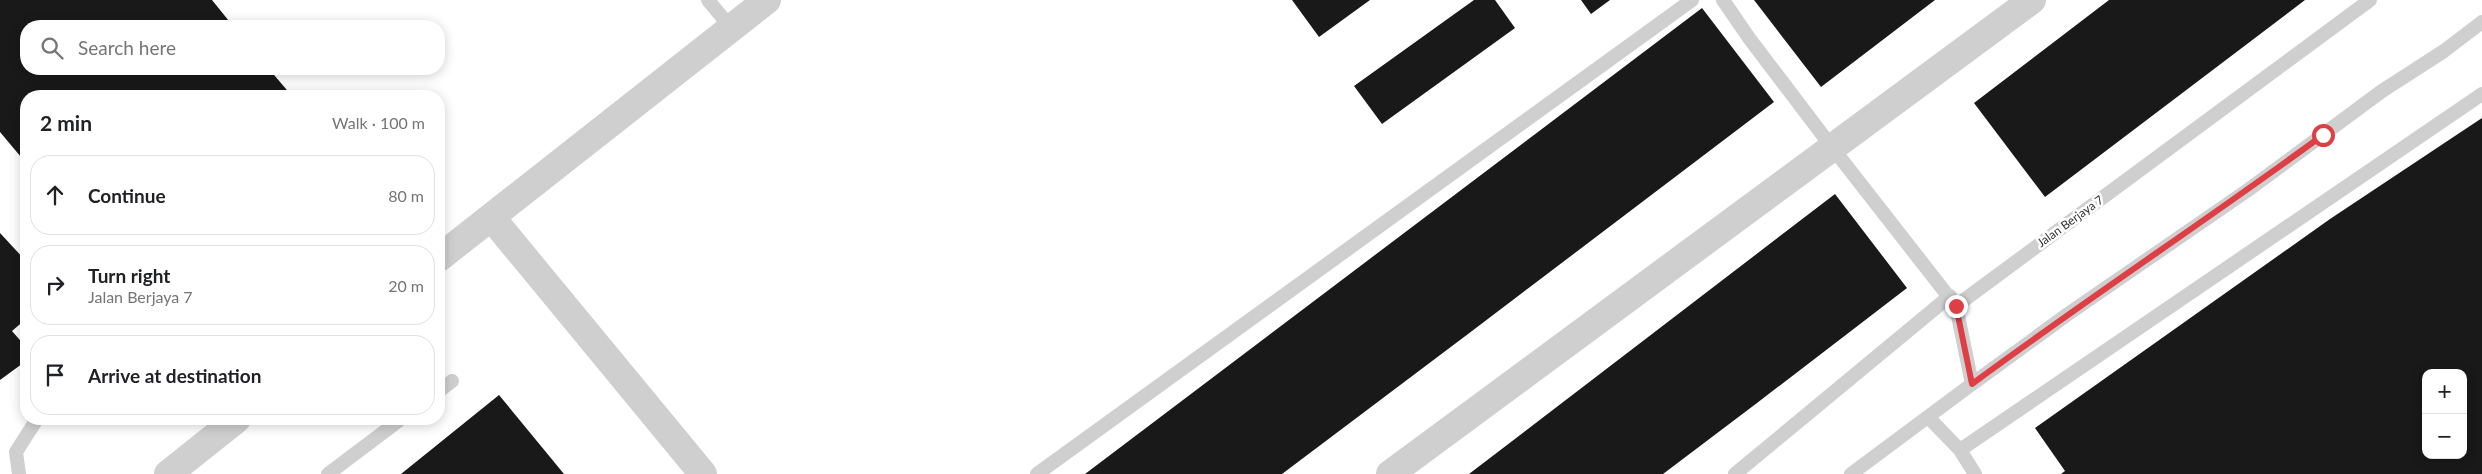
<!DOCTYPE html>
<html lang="en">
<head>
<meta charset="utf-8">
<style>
	body { margin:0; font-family:Lato,sans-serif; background:#f2f2f2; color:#202124 }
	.controls { position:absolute; right:15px; bottom:15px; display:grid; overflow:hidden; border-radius:10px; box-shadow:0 2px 12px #0003 }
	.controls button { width:45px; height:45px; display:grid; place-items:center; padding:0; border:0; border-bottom:1px solid #e0e0e0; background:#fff; color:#202124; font:25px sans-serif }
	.stop { position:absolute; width:15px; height:15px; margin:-11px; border:4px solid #dd3f45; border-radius:50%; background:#fff }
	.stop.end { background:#dd3f45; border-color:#fff; box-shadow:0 1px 5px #0008 }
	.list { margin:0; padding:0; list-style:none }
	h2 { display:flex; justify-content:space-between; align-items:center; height:65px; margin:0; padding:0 20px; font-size:21px }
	h2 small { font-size:16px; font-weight:400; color:#757577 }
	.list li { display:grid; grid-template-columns:32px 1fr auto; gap:15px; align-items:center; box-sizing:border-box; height:80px; margin:0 10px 10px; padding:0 10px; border:1px solid #e0e0e0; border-radius:20px }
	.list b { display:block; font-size:19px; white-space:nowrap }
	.list p { margin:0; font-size:16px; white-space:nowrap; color:#757577 }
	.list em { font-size:16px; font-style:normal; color:#757577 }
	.icon { flex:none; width:28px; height:28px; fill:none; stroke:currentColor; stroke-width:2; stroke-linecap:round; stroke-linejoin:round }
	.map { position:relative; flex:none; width:2482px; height:474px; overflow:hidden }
	.search { position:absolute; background:#fff; box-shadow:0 2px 12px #0003; left:20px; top:20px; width:425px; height:55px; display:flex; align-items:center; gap:12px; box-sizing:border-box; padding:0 18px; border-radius:20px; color:#757577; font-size:19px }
	.panel { position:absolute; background:#fff; box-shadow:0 2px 12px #0003; left:20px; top:90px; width:425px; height:335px; border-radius:20px }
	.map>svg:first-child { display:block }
</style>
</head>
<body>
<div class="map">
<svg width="2482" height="474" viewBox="0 0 2482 474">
	<rect width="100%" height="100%" fill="#fff"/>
	<path fill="#191919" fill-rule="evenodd" d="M0,0H212L233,26H26V69H269L292,96H26V163L0,132Z
		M1292,0H1370L1319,37Z
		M1474,0H1495L1515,28L1382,124L1354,86Z
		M1581,0H1610L1591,14Z
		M1754,0H1935L1821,87Z
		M2109,0H2305L2045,197L1974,103Z
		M1702,8L1774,102L1472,331L1282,474H1085Z
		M2482,118V474H2061L2065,471L2035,428L2330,219ZM2426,373H2463V455H2426Z
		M1835,194L1907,288L1757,403L1663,474H1469Z
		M0,233L26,261V319L12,331L26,347V361L0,380Z
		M499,395L564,474H401Z"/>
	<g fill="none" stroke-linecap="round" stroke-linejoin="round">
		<path stroke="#cfcfcf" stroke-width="14" d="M708,0L731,28
			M1723,0L1749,38L1831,146L1956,306
			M1972,384L2068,314L2248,190L2382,91L2444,51L2482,22
			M439,391L452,381
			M1928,417L1960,450L1975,474
			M1960,450L2482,94
			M19,474L16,452L37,419
			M328,474L401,419
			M1037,474L1692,0
			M1735,474L1950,296
			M1851,474L1972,384L1956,306L2370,0"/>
		<path stroke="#cfcfcf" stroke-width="28" d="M491,217L703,474
			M439,258L767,0
			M168,474L237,419
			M1390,474L2032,0"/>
	</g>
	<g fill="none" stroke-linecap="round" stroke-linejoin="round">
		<path stroke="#dd3f45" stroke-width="6" d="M1956,306L1972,384C2087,299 2207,220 2323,135"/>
	</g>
	<g text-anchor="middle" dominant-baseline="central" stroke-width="5" stroke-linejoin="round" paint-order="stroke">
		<g font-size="12" fill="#323232" stroke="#fff">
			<text transform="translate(2070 221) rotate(-36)">Jalan Berjaya 7</text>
		</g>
	</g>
</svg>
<div class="controls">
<button>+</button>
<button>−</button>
</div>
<div class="stop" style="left:2323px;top:135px"></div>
<div class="stop end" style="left:1956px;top:306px"></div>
<div class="search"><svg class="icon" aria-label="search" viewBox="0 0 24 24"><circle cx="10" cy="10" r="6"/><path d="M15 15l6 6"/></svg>Search here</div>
<section class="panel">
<h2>2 min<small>Walk · 100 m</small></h2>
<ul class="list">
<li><svg class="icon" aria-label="ahead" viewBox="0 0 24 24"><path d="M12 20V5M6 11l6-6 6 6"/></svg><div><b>Continue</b></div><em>80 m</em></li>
<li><svg class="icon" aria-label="right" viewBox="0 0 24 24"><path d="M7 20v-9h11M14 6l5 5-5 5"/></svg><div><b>Turn right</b><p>Jalan Berjaya 7</p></div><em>20 m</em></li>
<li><svg class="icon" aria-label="arrive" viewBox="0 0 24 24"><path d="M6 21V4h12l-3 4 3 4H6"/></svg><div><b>Arrive at destination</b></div></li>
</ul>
</section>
</div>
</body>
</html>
